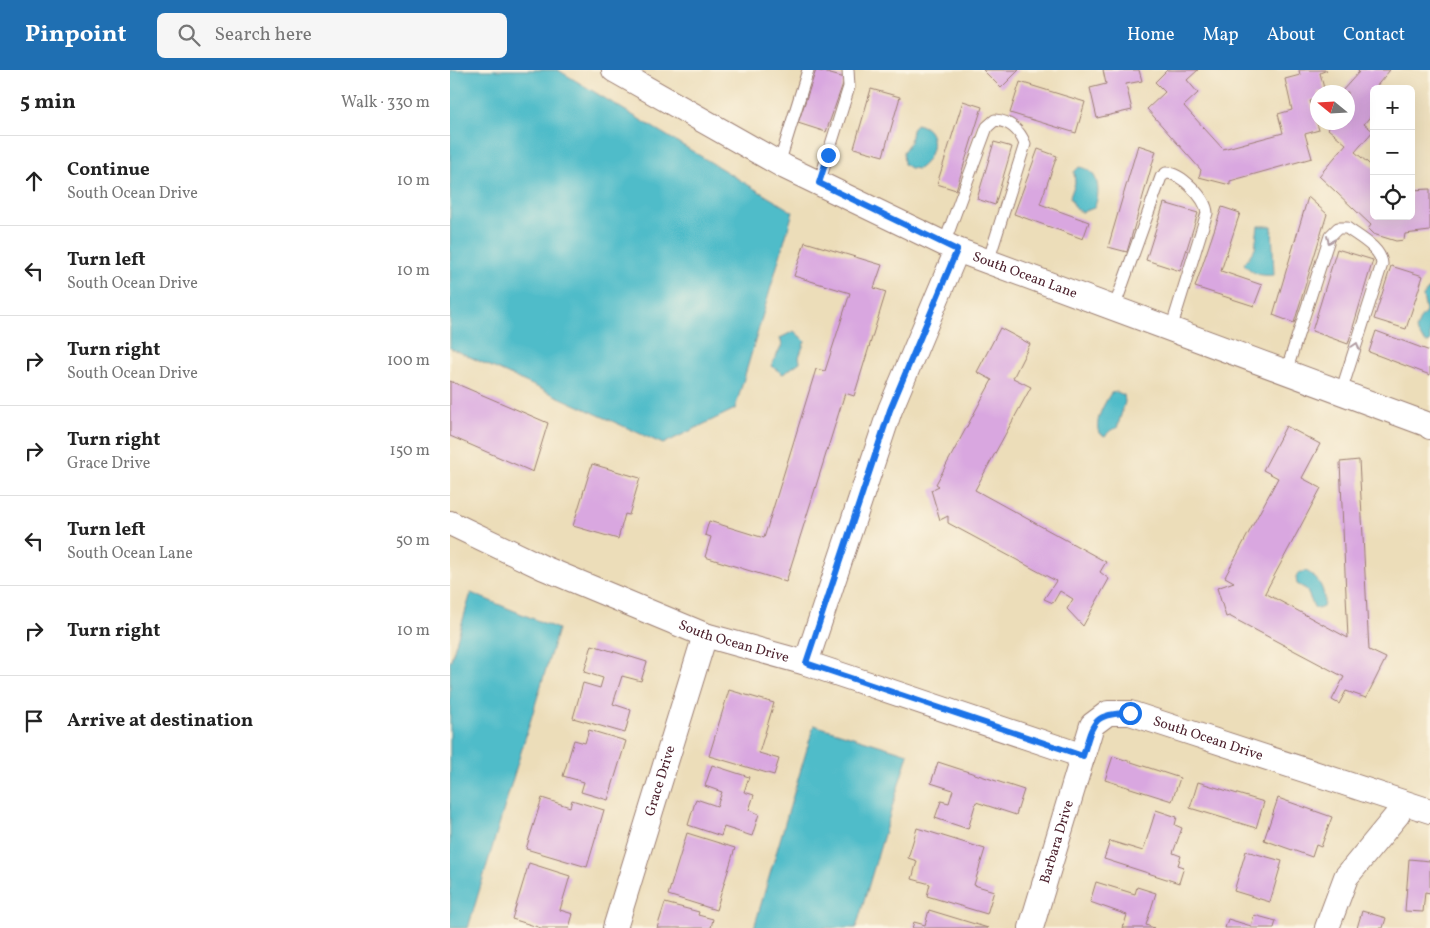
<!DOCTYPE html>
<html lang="en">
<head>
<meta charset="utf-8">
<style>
	body { margin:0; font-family:Vollkorn,serif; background:#f6f6f6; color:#222 }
	.controls { position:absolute; right:15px; top:15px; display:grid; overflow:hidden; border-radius:8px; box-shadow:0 5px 20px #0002 }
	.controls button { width:45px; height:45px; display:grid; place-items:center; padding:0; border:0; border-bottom:1px solid #e0e0e0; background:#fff; color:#222; font:25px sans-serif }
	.compass { position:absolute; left:860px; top:15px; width:45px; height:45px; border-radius:50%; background:#fff; box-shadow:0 5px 20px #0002; rotate:288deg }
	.stop { position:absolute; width:15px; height:15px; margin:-11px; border:4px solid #1a73e8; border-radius:50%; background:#fff }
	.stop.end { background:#1a73e8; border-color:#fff; box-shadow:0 1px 5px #0008 }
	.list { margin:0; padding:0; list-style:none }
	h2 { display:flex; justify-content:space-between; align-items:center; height:65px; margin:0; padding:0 20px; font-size:21px }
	h2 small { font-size:16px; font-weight:400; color:#767676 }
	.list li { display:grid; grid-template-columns:32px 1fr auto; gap:15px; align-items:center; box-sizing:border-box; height:90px; padding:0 20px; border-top:1px solid #e0e0e0 }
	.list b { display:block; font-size:19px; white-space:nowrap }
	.list p { margin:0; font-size:16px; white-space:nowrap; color:#767676 }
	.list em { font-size:16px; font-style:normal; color:#767676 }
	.icon { flex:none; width:28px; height:28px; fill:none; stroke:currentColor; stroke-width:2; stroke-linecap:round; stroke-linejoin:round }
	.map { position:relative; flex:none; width:980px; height:858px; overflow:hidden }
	header { display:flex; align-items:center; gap:30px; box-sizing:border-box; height:70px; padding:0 25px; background:#1f6fb2; color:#fff }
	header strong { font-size:24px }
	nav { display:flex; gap:28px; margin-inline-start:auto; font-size:18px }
	.search { width:350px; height:45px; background:#f6f6f6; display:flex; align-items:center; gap:12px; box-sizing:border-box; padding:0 18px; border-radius:8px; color:#767676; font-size:19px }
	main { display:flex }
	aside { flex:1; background:#fff }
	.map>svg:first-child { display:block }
</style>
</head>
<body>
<header>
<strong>Pinpoint</strong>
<div class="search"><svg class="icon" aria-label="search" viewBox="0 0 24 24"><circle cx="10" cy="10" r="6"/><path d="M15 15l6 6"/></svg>Search here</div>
<nav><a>Home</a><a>Map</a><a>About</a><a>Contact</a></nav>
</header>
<main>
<aside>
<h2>5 min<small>Walk · 330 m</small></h2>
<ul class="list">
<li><svg class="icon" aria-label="ahead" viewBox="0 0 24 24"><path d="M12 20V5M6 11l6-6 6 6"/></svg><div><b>Continue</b><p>South Ocean Drive</p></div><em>10 m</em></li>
<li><svg class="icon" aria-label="left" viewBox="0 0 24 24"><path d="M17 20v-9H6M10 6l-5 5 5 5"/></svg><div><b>Turn left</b><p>South Ocean Drive</p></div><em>10 m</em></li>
<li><svg class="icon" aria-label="right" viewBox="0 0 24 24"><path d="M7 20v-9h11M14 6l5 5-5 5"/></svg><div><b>Turn right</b><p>South Ocean Drive</p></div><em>100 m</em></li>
<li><svg class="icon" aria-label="right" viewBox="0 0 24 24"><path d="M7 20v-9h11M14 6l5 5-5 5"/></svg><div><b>Turn right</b><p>Grace Drive</p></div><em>150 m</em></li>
<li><svg class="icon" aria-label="left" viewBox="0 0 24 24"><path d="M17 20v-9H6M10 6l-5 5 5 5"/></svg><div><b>Turn left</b><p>South Ocean Lane</p></div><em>50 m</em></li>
<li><svg class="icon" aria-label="right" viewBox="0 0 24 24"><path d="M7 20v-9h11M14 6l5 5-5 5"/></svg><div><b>Turn right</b></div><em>10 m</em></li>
<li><svg class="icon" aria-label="arrive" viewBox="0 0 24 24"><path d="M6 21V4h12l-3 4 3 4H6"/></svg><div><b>Arrive at destination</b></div></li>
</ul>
</aside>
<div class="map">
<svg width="980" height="858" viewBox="0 0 980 858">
	<rect width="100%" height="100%" fill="#fcf5e5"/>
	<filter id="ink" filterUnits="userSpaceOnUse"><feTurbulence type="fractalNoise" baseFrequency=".02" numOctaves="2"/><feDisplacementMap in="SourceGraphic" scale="10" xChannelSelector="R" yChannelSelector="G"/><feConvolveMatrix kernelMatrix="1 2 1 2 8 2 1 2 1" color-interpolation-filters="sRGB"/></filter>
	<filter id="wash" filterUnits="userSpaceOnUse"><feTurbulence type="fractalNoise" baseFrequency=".0096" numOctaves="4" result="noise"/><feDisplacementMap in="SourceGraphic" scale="20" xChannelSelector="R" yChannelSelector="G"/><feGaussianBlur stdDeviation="1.12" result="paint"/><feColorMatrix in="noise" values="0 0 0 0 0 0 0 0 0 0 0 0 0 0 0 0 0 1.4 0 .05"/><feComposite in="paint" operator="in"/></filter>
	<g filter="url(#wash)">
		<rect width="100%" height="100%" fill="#ecddb9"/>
		<path fill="#4fbcc9" stroke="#4c6e7a" d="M0,0H108L343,142L285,339L213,374L0,278Z
			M466,54C491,58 484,90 468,99L460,98L454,94L453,82L460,72L462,60Z
			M629,97C650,99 651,124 644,138L632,142L626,139L620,127L625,113L624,102Z
			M808,156H822L824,205C810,206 804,205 794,194L805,178Z
			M980,218V272L977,273L971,268L966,260L970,249L976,242L973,226Z
			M344,261L355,271L349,287L350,292L333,304L321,296L332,275L330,268Z
			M667,322L674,325L675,332L667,358L661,360L655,366L649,363C644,351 654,334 661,323Z
			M856,501C869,508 877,522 873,537L868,539L864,537L856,519L847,514L846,507L848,503Z
			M21,523L108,559L18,858H0V593Z
			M364,655L458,684L406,858H304Z"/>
		<g id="blocks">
			<path fill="#d9a7e0" d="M366,0L395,8L376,62L348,53Z
				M533,0H569L551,18Z
				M653,0H689L692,11L676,14L682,40L647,48L640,18L656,14Z
				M717,0H748L737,10L748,23L734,36L773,79L833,63L828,44L842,40L835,9L850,5L849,0H877L870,3L875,22H868V29L860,31L869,60L855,64L862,88L780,111V115L749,107L751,100L697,39L715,22L705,12Z
				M907,0H940L924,19V42L914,54L923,61L905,82L924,98V146H961V120L980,119V161L955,164L954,170L946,171L923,164L918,159L921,155L869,106L896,74L878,59L884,52H898V22H891L909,2Z
				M570,12L635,32L626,63L560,43Z
				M421,19L450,27L433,86L404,78Z
				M513,31L532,37L506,120L487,114Z
				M544,72L562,77L545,135L527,129Z
				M688,75L706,81L677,182L658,177Z
				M588,79L607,86L590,134L639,152L633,169L564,144Z
				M858,127L877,144L844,253L823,245Z
				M714,133L748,143L730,201L696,190Z
				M772,137L790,143L771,201L812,215L804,236L745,217Z
				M355,172L432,195L424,218L436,222L404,326L395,323L336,512L255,487L261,467L255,465L259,451L314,468L366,299L375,301L400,223L344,206Z
				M887,179L923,190L898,274L862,261Z
				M941,196L973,206L956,259L924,249Z
				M550,258L580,274L563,308L581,317L525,420L656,492L650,502L659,509L633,556L617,539L623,529L610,521L603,533L594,529L606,511L498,453V446L490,450L481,420L489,416L486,414L542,310L527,302Z
				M926,261L980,281V305L919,282Z
				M0,311L98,353L83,402L0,366Z
				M836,356L870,374L852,408L871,418L815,523L898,568L890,392L909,390L919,580L936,588L916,628L896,621L889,634L882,630L894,607L779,546L776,547L767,518L784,512L775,507L828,408L813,400Z
				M142,394L190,408L179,445L175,444L168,469L123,456Z
				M142,575L197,592L191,611L172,606L163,634L181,640L175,663L123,648L133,613L150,618L153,608L134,602Z
				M279,620L324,633L309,683L329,689L324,705L259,686Z
				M139,660L176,671L158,730L131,722L134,712L113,706L124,670L135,673Z
				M663,686L730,708L722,731L655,710Z
				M488,692L574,720L566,745L526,732L518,759L485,748L491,731L499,733L503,720L481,713Z
				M262,695L299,707L294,722L304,725L299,740L309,744L302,766L274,757L271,766L238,755L246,729L267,736L272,722L255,716Z
				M748,712L814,732L806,758L740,738Z
				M92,728L120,737L122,730L154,740L137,797L76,779Z
				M828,728L882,747L871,777L866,775L862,787L814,770Z
				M706,740L727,747L725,755L732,758L723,783L731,786L728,795L734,797L729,813L654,789L660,771L693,781Z
				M467,758L535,779L524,815L544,821L537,844L477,826L480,814L462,809L467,791L458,788Z
				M237,763L285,778L266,840L218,825Z
				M796,781L832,791L820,832L784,821Z
				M959,789L980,791V823L975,822L973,842L955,841Z
				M79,793L120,806L110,840L123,844L119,858H91L62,849Z
				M646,812L685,824L687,817L706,823L696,855L704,858H673L677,845L640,832Z
				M215,833L249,842L248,845L263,849L261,858H207Z
				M479,840L538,858H462L464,852L475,855Z
				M912,841L936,848L933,858H907Z
				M804,845L826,851L824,858H775L778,849L801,856Z"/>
		</g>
	</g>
	<g filter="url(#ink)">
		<use href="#blocks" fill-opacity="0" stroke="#9b7e72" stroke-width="1"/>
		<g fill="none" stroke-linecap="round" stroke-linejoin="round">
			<g stroke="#9b7e72" stroke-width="13">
				<path id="service" d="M329,94L358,0
					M369,113L399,17L398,0
					M494,174L537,57L545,50C560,51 570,61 575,74L538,192
					M664,238L711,107L716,103C730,102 756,128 757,143L721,259
					M836,302L880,166L888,158H897C909,167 931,178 932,194L891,322"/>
			</g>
			<g stroke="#9b7e72" stroke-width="26">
				<g id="minor">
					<path id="s1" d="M164,0L335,97L507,180L979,355L980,357"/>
					<path id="s2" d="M0,453L94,498L255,565L356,593L633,686"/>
					<path d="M356,593L440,340L507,180"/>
					<path id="s3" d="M165,858L255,565"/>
					<path id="s4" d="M581,858L642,655L658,643H680L980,741"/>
					<path d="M877,858L896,807L948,744L951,732"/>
				</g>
			</g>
			<use href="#service" stroke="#fff" stroke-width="11"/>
			<use href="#minor" stroke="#fff" stroke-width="24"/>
		</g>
		<defs><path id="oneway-chevron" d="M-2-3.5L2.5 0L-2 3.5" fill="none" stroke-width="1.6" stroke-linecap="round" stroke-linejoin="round" transform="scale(1.25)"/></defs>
		<g stroke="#ae9aa0">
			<use href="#oneway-chevron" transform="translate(880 170) rotate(114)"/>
			<use href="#oneway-chevron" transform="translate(906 276) rotate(-72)"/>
		</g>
	</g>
	<g fill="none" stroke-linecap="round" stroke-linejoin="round" filter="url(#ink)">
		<path stroke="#1a73e8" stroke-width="6" d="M378,85L369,113L507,180L440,340L356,593L633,686C643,653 642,643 680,643"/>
	</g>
	<g text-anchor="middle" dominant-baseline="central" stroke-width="4" stroke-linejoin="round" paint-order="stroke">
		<g font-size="14" fill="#4a1f2b" stroke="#fcf5e5">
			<text stroke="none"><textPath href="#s1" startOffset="460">South Ocean Lane</textPath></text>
			<text stroke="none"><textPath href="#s2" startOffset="308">South Ocean Drive</textPath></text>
			<text stroke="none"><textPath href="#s4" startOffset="336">South Ocean Drive</textPath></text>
			<text stroke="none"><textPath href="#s3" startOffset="154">Grace Drive</textPath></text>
			<text stroke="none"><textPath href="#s4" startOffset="90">Barbara Drive</textPath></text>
		</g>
	</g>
</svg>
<div class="controls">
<button>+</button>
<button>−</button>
<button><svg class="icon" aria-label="locate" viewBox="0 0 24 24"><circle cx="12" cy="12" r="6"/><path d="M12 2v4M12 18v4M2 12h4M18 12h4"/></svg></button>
</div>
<svg class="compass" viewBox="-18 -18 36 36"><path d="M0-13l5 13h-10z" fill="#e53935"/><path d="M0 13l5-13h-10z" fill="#767676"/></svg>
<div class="stop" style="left:680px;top:643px"></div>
<div class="stop end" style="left:378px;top:85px"></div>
</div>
</main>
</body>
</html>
